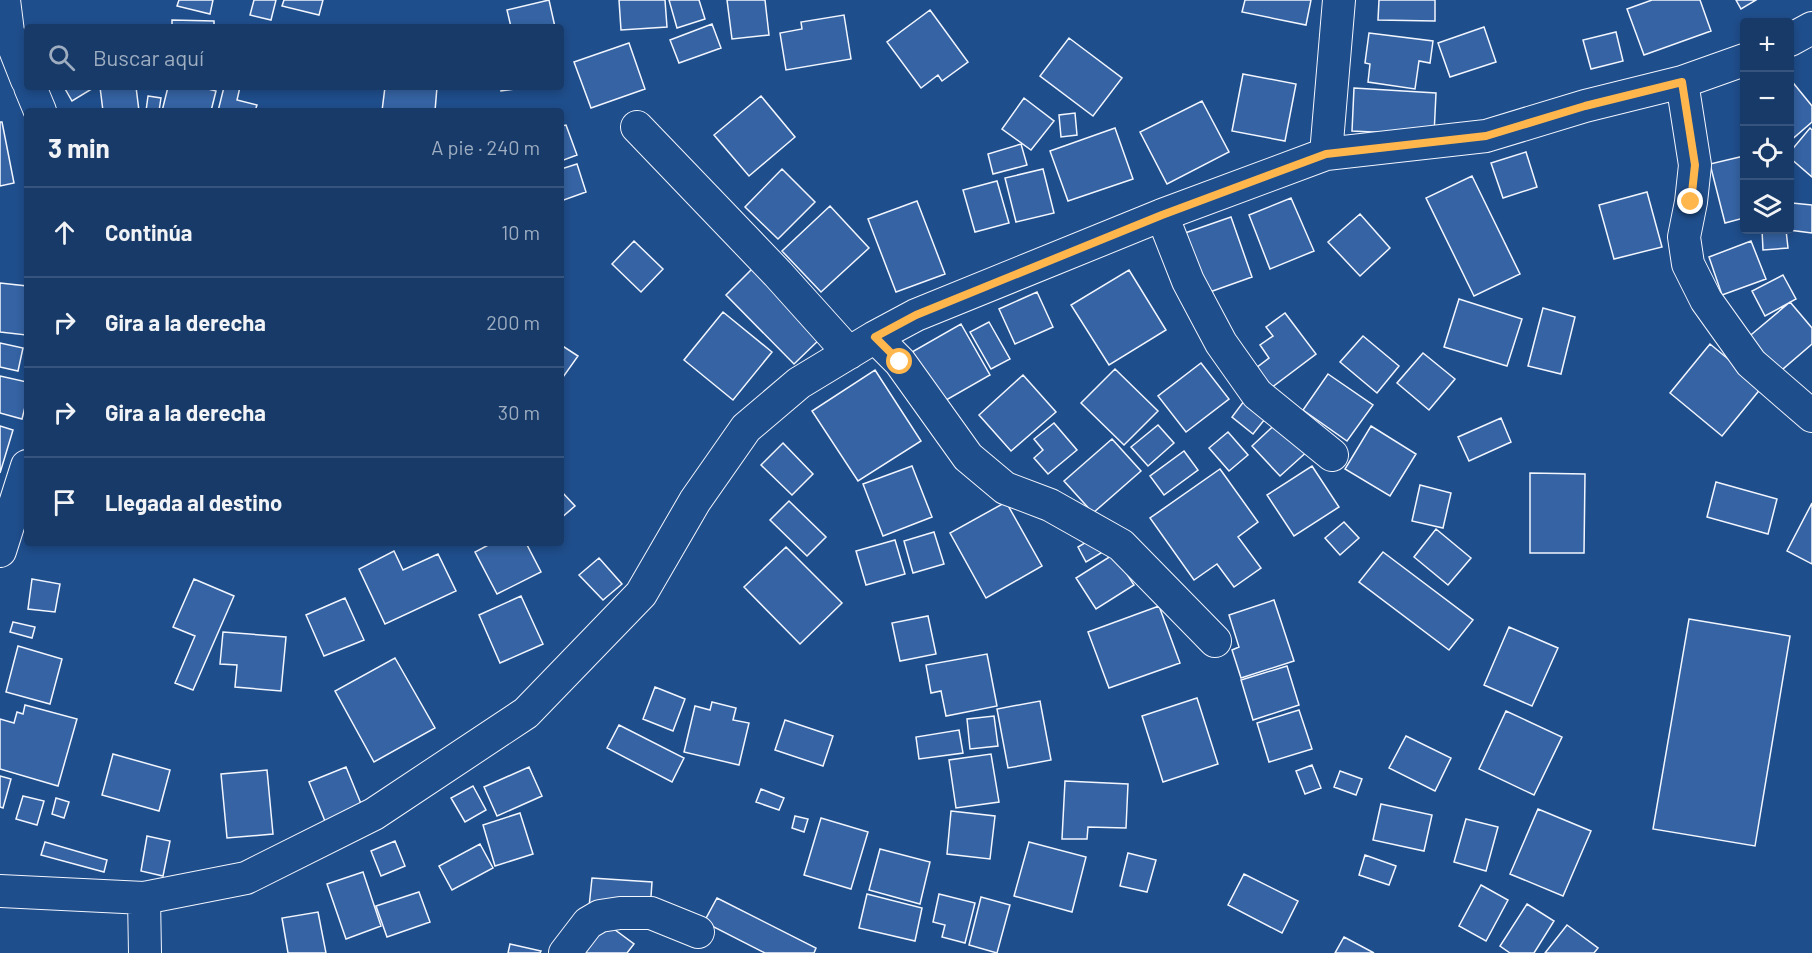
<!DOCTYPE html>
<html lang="es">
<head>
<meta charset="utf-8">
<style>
	body { margin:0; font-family:Barlow,sans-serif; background:#20416f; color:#f1f3f6 }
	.controls { position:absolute; right:18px; top:18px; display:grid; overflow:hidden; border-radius:6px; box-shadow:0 3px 9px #0003 }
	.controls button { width:54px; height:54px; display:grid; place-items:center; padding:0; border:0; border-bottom:2px solid #36547d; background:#173a69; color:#f1f3f6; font:30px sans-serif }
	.stop { position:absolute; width:18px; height:18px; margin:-14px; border:4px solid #ffb74d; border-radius:50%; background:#fff }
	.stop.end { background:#ffb74d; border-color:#fff; box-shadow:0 2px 6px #0008 }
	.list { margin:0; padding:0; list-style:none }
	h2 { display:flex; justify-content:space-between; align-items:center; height:78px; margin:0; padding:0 24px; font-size:26px }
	h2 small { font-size:20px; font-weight:400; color:#9eadc0 }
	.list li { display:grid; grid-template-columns:39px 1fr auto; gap:18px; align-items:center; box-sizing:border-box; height:90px; padding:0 24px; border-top:2px solid #36547d }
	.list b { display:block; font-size:22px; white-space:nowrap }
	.list em { font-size:20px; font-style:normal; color:#9eadc0 }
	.icon { flex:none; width:33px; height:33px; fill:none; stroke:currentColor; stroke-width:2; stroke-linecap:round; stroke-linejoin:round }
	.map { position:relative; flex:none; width:1812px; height:953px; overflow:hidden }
	.search { position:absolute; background:#173a69; box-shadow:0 3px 9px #0003; left:24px; top:24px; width:540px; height:66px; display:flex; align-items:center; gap:15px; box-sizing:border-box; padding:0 21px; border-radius:6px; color:#9eadc0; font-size:22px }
	.panel { position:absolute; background:#173a69; box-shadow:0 3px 9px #0003; left:24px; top:108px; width:540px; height:438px; border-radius:6px }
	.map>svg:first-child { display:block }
</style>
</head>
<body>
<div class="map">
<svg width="1812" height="953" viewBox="0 0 1812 953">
	<rect width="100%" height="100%" fill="#1f4e8c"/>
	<path fill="#3563a3" stroke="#f2f6ff" stroke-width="1.5" d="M179,0H213L210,14L177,6Z
		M254,0H276L271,20L250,15Z
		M284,0H323L319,15L282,6Z
		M549,0L555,27H511L507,10Z
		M619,0H665L667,27L621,30Z
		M669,0H699L705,19L677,28Z
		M727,0H765L769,35L732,39Z
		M1245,0H1311L1306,25L1242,12Z
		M1379,0H1435V21L1378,20Z
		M1652,0H1700L1711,31L1644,55L1627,9Z
		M1736,0H1756L1741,9Z
		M930,10L968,62L942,81L938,75L921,88L887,42Z
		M844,15L851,59L786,70L780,33L802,29L801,22Z
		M172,20L214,21V27H172Z
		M712,24L721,48L679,63L670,40Z
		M1484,27L1496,62L1450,77L1438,43Z
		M1616,32L1623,61L1591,69L1583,40Z
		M1369,33L1433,41L1430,63L1419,61L1415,89L1368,82L1370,64L1365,63Z
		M1069,38L1122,78L1093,116L1040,76Z
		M629,43L645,89L591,108L574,62Z
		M1243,74L1296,84L1285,141L1232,131Z
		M1790,79L1812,106V122L1790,141Z
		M64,87H95L72,101Z
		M100,87H136L139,111H103Z
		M168,87H200L216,91L211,111H162Z
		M224,87H240L237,100L257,105L255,111H218Z
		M385,87H437L435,111H382Z
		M501,87H529L501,91Z
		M1354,88L1436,93L1434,135L1352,131Z
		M148,96L161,98L159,111H146Z
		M761,96L795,137L749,176L714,135Z
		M1024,98L1054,121L1031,150L1002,129Z
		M1202,101L1229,152L1167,184L1140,132Z
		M1075,113L1077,135L1061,137L1059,115Z
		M0,122H2L14,183L0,186Z
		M566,125L577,155L561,161V126Z
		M1115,128L1133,179L1068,201L1050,151Z
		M1810,128L1812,130V177L1790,158V152Z
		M1021,144L1027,165L993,174L988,154Z
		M1526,152L1537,187L1503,198L1491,163Z
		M1744,156V218L1725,223L1710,164Z
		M577,164L586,192L561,201V169Z
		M782,169L815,202L778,239L745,207Z
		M1043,169L1054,213L1016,222L1005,178Z
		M1472,176L1520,274L1474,296L1426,198Z
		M997,181L1009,223L975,232L963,190Z
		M1647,192L1662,247L1614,259L1599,205Z
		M1291,198L1314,251L1270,269L1249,215Z
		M917,201L945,274L896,292L868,219Z
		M1792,203L1812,205V233L1789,230Z
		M830,206L869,248L821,292L782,251Z
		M1360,214L1390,248L1360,276L1328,242Z
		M1231,217L1252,277L1207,293L1185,233Z
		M1762,230H1786L1788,248L1763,250Z
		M634,241L663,269L641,292L612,264Z
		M1751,241L1766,279L1722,295L1709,257Z
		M754,267L823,336L794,364L726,295Z
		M1129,270L1166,330L1109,365L1071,305Z
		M1783,275L1796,299L1765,316L1752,291Z
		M0,283L27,286L26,335L0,332Z
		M1037,292L1053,327L1015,344L999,309Z
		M1459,299L1522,319L1507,366L1444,347Z
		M1790,302L1812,328V344L1776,375L1746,339Z
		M1543,308L1575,317L1561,374L1528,366Z
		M723,312L772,352L733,400L684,360Z
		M1285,313L1316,354L1271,388L1256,368L1269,358L1260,345L1273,336L1266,327Z
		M989,322L1010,359L991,369L970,332Z
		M961,324L990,375L941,403L912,352Z
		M1363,336L1399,366L1377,393L1340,362Z
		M0,343L23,348L18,371L0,367Z
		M1710,344L1762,387L1722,436L1670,393Z
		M561,345L578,356L561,380Z
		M1423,353L1455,379L1429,410L1397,383Z
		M1201,363L1229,399L1186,432L1158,396Z
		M1115,369L1158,411L1124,445L1081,403Z
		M875,370L921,441L858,481L812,411Z
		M1328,374L1373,405L1347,441L1303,410Z
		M1023,375L1056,412L1011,451L979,415Z
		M0,376L27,382V399L22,419L0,413Z
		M1247,397L1269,414L1253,434L1232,417Z
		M1282,418L1310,449L1280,476L1252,446Z
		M1501,418L1511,442L1469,461L1458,437Z
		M1054,423L1077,450L1048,474L1034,458L1043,450L1034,439Z
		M1158,425L1174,443L1148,466L1131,447Z
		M0,426L13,430L0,473Z
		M1371,426L1416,454L1390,496L1345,469Z
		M1228,432L1248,455L1229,471L1209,448Z
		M1112,439L1141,471L1093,513L1064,481Z
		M783,443L813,474L792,495L761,465Z
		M1184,451L1198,470L1164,495L1150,476Z
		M912,466L932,517L883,536L863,484Z
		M1312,466L1339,507L1294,536L1267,495Z
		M1220,469L1258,522L1238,537L1261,568L1234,587L1217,564L1194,580L1150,518Z
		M1530,473L1585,474L1584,553H1530Z
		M1716,482L1777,499L1768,534L1707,517Z
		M1420,485L1451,493L1443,528L1412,521Z
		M561,491L575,506L561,518Z
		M789,501L826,537L807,556L770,520Z
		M1006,502L1042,566L986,598L950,533Z
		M1812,503V564L1787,551Z
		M1344,522L1359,538L1340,555L1325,538Z
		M1436,529L1471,558L1448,585L1414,557Z
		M934,532L944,564L913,573L904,541Z
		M1093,538L1101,553L1086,562L1078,547Z
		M895,540L905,574L866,585L856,551Z
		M492,543H526L541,572L497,594L475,552Z
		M786,547L842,603L800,644L744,587Z
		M394,551L403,570L438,554L456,591L385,624L359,569Z
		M1383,552L1473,620L1449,650L1359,582Z
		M1114,554L1134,585L1096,609L1076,578Z
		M599,558L622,584L603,600L579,575Z
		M32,579L60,584L55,612L28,609Z
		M194,579L234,596L193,690L175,683L195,636L173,627Z
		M521,596L543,644L500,663L479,615Z
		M345,598L364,640L324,656L306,615Z
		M1274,600L1294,661L1241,678L1232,650L1239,647L1229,615Z
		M1159,606L1180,663L1109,688L1088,632Z
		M928,616L936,654L900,661L892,623Z
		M1689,619L1790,636L1755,846L1653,829Z
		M13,622L35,627L32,638L10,632Z
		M1509,627L1558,648L1532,706L1484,685Z
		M223,632L286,637L281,691L235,687L237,665L220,664Z
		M18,646L62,659L50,704L6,692Z
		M987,654L997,706L946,716L941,691L931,693L926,665Z
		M395,658L435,728L374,762L335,691Z
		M1287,666L1299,705L1253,720L1241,680Z
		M655,687L685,699L673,731L643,719Z
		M1197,698L1218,764L1163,782L1142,716Z
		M1040,701L1051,760L1008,768L997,709Z
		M712,702L736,708L733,720L749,723L739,765L684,752L695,706L710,710Z
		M25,705L77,719L58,786L0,769V719L14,723L17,712L23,714Z
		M1299,710L1312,749L1269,762L1257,723Z
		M1506,711L1562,737L1534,795L1479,769Z
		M994,716L998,746L970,749L967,719Z
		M785,720L833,736L823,766L775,750Z
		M619,725L684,758L672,782L607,748Z
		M959,730L963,753L919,759L916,737Z
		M1406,736L1451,758L1435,791L1389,768Z
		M113,754L170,770L159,811L102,795Z
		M991,754L999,802L956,808L949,760Z
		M1312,765L1321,788L1305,794L1296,771Z
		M346,767L364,811L327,826L309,782Z
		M529,767L542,796L497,816L484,787Z
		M267,770L273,834L227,838L221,774Z
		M1340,771L1362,779L1356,795L1334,787Z
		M0,776L11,779L3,808L0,807Z
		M1065,781L1128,784L1126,828L1088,827L1087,839H1062Z
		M473,786L486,810L465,822L451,798Z
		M761,789L784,798L779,810L756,802Z
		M23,796L44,801L37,825L16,819Z
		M56,798L69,802L64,818L52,814Z
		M1381,804L1432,815L1424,851L1373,840Z
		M1538,809L1591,831L1563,896L1510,874Z
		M951,811L995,816L990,859L947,854Z
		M520,813L533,854L495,866L483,825Z
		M795,816L808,819L804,832L792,828Z
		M821,818L868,832L851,889L804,875Z
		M1466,819L1498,827L1486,871L1454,862Z
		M147,836L170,841L163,876L141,871Z
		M395,841L405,866L381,876L371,851Z
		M45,842L107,860L104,872L41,855Z
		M1029,842L1086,857L1072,912L1014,896Z
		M480,844L493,868L452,890L439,866Z
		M880,849L930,862L920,904L869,890Z
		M1128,853L1156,860L1147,892L1120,886Z
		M1365,855L1396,866L1389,885L1359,875Z
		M363,872L381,926L346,939L327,884Z
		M1244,874L1298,901L1282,933L1228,905Z
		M592,878L652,882L650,911L589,907Z
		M1481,885L1508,900L1486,941L1459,926Z
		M419,892L430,922L387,937L376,906Z
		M867,894L922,908L915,941L859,928Z
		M939,894L975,903L965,943L942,937L945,925L933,922Z
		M981,897L1010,905L997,953L969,945Z
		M717,898L816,948L814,953H765L704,922Z
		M1527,904L1554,921L1534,953H1510L1500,946Z
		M318,912L326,953H288L282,918Z
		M599,918L634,944L627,953H572Z
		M1567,925L1598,948L1594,953H1545Z
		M1344,937L1374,953H1335Z
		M510,944L541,951L540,953H508Z"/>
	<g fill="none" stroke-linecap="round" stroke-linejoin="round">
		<g stroke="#f2f6ff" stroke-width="34">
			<path id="minor" d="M4,0L8,32L27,80
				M1790,40L1812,28
				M1682,82L1695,165L1691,202L1684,237L1688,264L1706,300L1751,363L1812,416
				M30,87L40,111
				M637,127L778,274L849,353
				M1326,154L1339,0
				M1162,215L1188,281L1221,343L1257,394L1332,455
				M875,337L900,362L968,457L1005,488L1050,505L1121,545L1215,641
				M0,551L27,466
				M0,891L144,898L246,878L374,814L526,713L641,594L695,501L746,428L799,383L875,337L916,315L1162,215L1326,154L1486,136L1585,106L1682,82L1744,60
				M144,898L145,953
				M565,953L588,923L600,916L620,913H651L698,932"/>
		</g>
		<use href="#minor" stroke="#1f4e8c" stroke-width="32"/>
	</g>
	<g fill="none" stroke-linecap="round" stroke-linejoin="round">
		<path stroke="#ffb74d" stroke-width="8" d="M900,362L875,337L916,315L1162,215L1326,154L1486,136L1585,106L1682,82L1695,165L1691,202"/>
	</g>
</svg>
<div class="controls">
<button>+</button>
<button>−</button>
<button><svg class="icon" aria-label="locate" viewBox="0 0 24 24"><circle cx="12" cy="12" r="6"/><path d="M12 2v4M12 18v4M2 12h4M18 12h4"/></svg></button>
<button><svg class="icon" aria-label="layers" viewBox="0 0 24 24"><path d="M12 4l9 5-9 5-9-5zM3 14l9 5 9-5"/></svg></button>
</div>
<div class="stop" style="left:900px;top:362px"></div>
<div class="stop end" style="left:1691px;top:202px"></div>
<div class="search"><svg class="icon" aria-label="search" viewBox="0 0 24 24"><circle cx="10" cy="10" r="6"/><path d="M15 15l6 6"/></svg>Buscar aquí</div>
<section class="panel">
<h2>3 min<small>A pie · 240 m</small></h2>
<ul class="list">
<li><svg class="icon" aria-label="ahead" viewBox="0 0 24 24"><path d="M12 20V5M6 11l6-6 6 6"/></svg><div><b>Continúa</b></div><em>10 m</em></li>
<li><svg class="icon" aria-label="right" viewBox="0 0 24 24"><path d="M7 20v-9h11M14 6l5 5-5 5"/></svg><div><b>Gira a la derecha</b></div><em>200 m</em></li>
<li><svg class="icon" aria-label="right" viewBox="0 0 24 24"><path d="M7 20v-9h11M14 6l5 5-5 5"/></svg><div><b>Gira a la derecha</b></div><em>30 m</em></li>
<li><svg class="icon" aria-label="arrive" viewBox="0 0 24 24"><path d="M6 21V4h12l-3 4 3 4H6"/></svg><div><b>Llegada al destino</b></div></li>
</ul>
</section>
</div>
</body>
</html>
